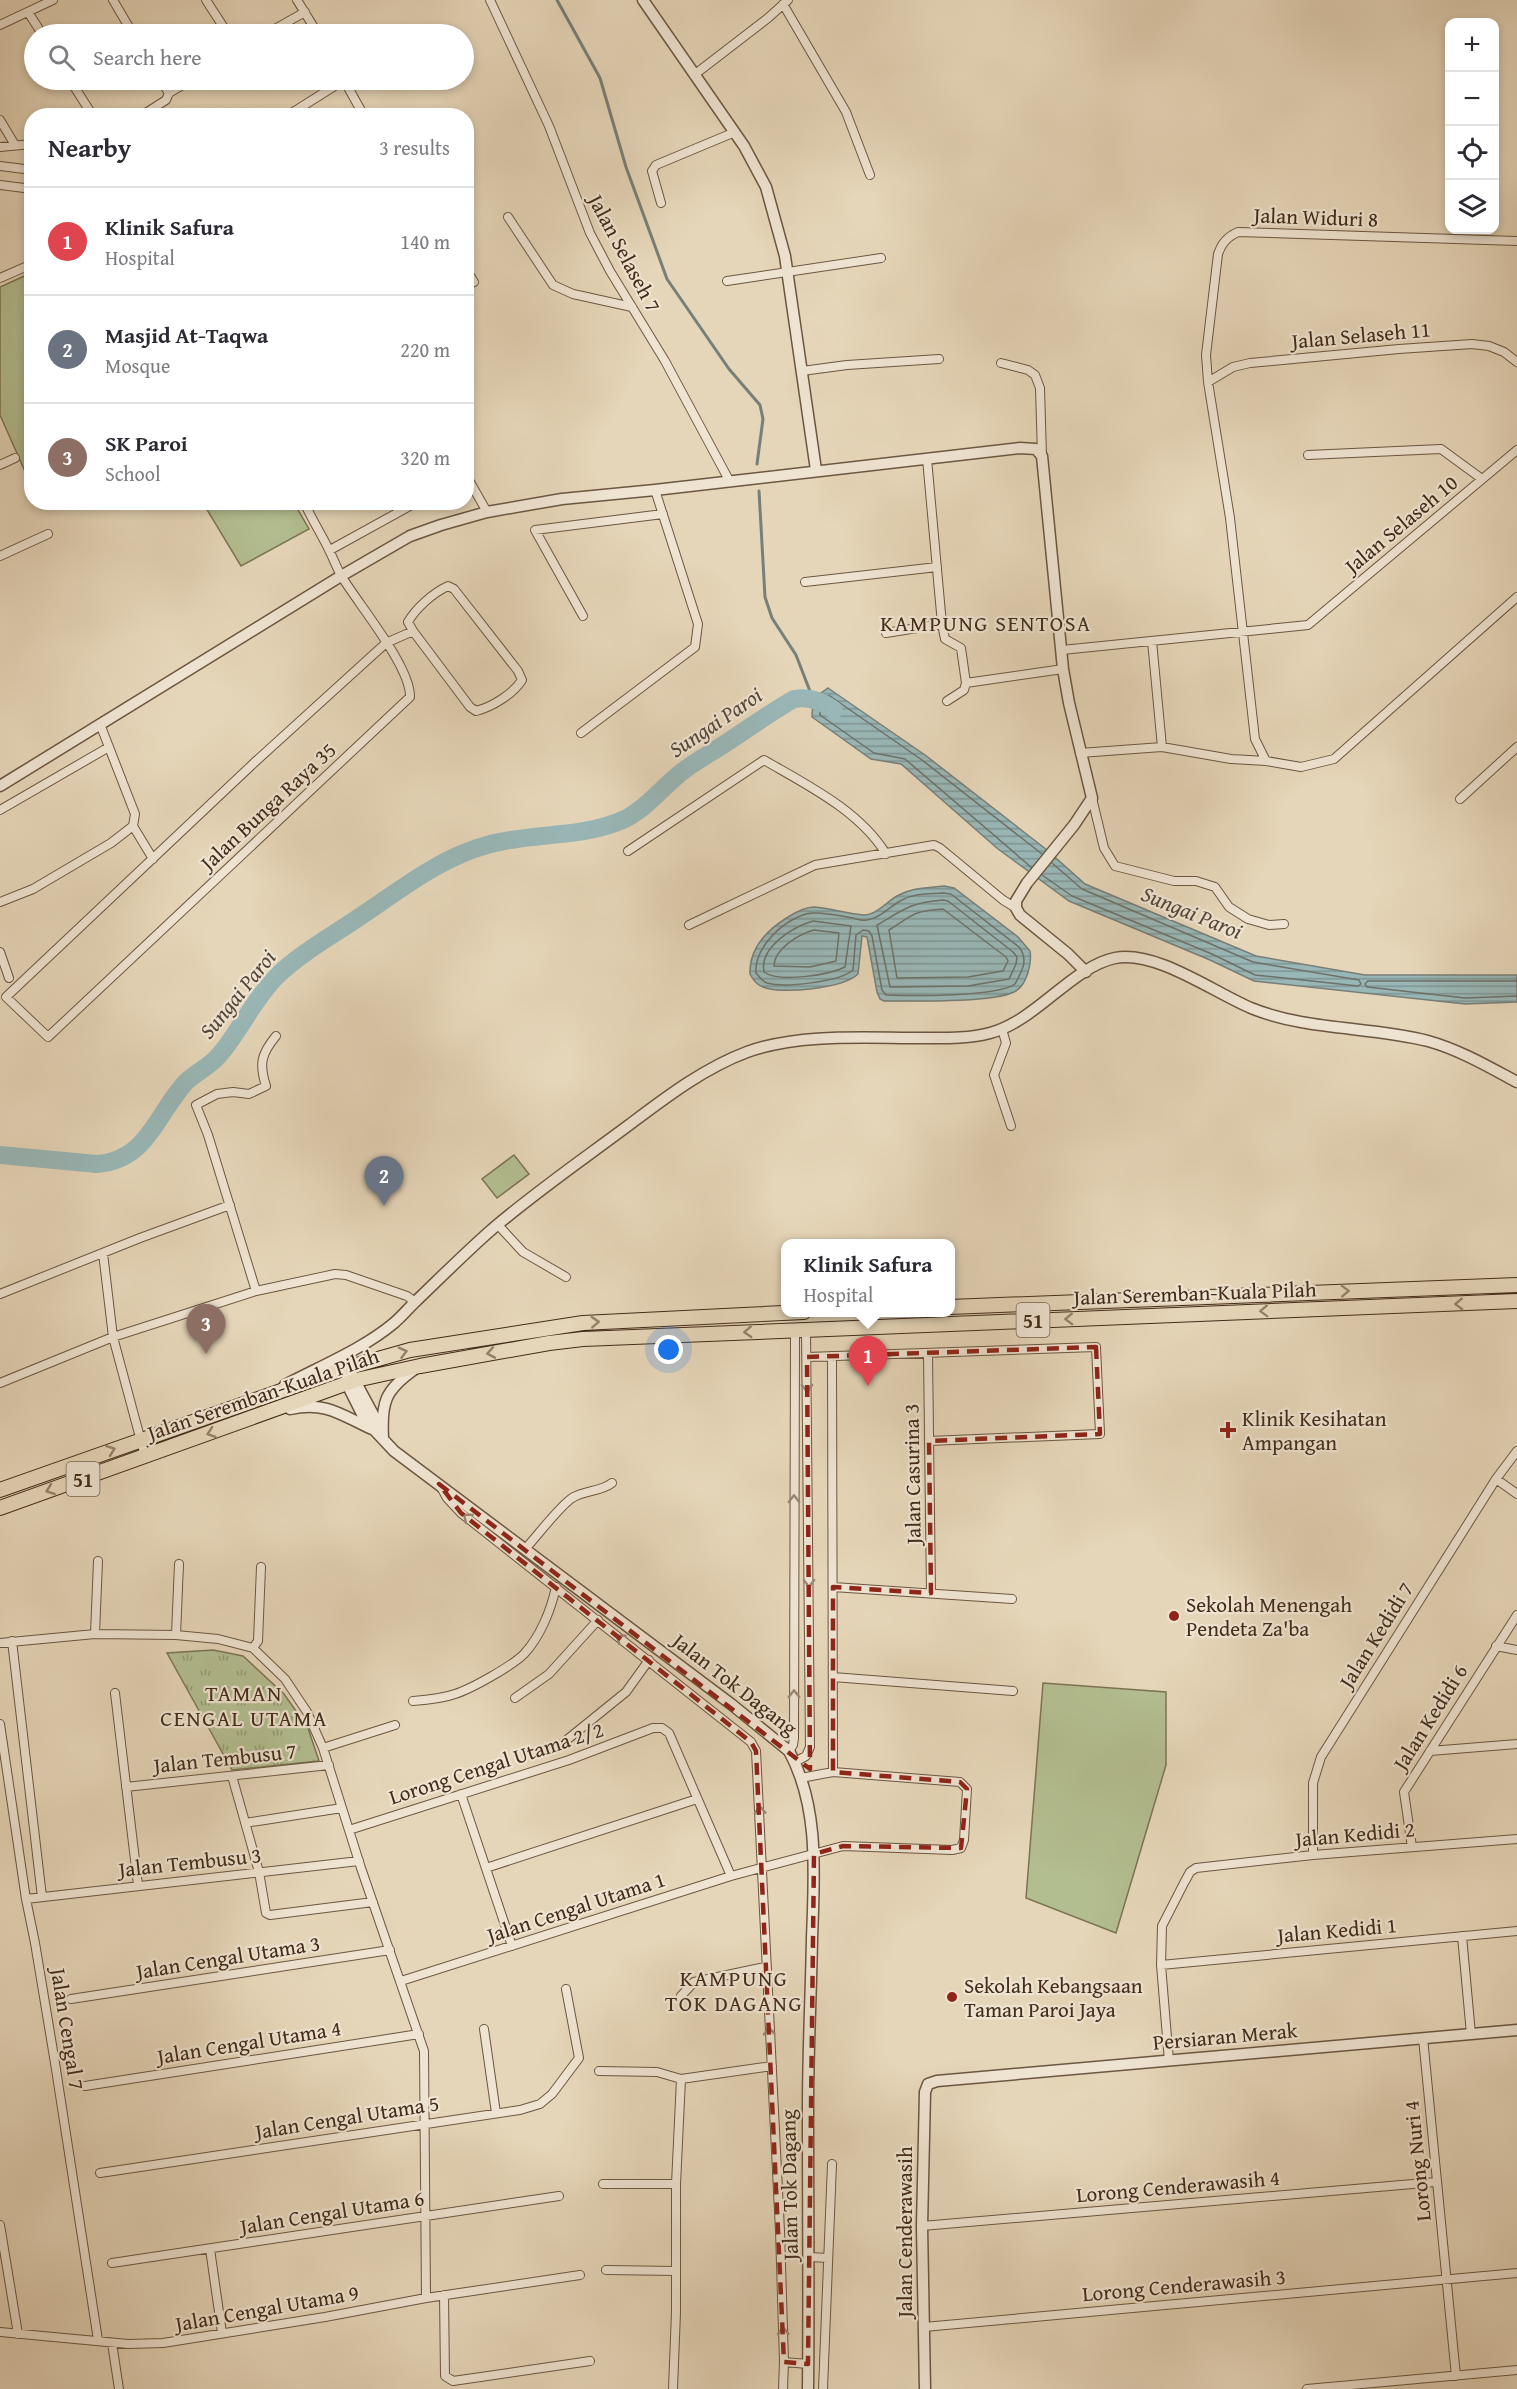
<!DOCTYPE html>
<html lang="en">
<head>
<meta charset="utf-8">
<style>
	body { margin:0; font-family:"Gentium Book Plus",serif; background:#f7f7f7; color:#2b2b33 }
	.controls { position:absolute; right:18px; top:18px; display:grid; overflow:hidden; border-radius:12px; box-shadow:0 3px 9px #0003 }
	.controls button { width:54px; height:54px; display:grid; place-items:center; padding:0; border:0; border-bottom:2px solid #e1e1e2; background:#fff; color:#2b2b33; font:30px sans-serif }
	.you { position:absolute; left:669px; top:1350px; width:21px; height:21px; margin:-15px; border:4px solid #fff; border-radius:50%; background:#1a73e8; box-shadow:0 0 0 9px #1a73e833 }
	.badge { display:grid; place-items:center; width:39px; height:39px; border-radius:50%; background:#8f2418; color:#fff; font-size:20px; font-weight:700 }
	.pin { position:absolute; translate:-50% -50px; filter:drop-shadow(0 2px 3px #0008) }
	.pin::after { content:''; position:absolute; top:32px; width:21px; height:18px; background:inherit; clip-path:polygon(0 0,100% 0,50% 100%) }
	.popup { position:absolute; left:781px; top:1239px; width:174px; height:78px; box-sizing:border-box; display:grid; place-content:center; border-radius:12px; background:#fff; filter:drop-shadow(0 2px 4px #0005); font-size:20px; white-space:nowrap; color:#7c7c81 }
	.popup b { font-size:22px; color:#2b2b33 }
	.popup::after { content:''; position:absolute; left:50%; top:100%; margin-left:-12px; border:12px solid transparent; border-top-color:#fff }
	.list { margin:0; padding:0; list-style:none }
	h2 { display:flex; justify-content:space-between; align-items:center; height:78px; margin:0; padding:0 24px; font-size:26px }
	h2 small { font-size:20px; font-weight:400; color:#7c7c81 }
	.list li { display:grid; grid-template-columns:39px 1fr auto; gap:18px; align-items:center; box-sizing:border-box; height:108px; padding:0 24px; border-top:2px solid #e1e1e2 }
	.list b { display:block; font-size:22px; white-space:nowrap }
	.list p { margin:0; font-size:20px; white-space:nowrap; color:#7c7c81 }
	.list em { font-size:20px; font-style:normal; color:#7c7c81 }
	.icon { flex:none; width:33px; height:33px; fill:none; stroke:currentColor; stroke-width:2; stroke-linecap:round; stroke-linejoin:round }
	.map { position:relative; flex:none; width:1517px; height:2389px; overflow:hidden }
	.search { position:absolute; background:#fff; box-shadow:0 3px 9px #0003; left:24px; top:24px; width:450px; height:66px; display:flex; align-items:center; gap:15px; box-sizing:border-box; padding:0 21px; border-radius:33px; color:#7c7c81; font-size:22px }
	.panel { position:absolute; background:#fff; box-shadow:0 3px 9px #0003; left:24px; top:108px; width:450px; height:402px; border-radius:24px }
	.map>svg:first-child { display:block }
</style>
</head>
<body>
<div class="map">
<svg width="1517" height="2389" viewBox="0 0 1517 2389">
	<defs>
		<pattern id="park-tufts" width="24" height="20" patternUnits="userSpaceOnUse" patternTransform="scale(1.5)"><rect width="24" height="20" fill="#b3be90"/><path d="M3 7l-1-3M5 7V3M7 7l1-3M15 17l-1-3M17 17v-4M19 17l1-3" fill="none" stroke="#939b75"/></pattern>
		<pattern id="water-rules" width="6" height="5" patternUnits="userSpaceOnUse" patternTransform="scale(1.5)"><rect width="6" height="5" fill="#99b7b7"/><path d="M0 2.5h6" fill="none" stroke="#7e9594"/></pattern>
	</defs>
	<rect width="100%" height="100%" fill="#e6d6b9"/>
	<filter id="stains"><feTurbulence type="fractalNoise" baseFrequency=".00333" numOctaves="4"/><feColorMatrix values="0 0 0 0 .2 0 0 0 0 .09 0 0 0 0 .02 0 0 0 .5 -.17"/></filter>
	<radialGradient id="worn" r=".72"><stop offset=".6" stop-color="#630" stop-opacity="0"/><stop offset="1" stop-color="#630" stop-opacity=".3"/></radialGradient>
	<path fill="#b3be90" stroke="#7b7454" stroke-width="1.5" d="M31,273V485L0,415V287Z
		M203,503H294L309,529L241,566Z
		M514,1155L529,1174L497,1198L482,1179Z
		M1043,1683L1166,1692V1765L1116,1933L1026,1898Z"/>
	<path fill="url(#park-tufts)" stroke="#7b7454" stroke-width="1.5" d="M213,1650L243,1656L284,1694L308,1728L319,1761L232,1770L167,1653Z"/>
	<path fill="url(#water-rules)" stroke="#777f78" stroke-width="1.5" d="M828,688L925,755L1047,850L1085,884L1256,956L1365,975H1517V1002L1465,1004L1254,981L1210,960L1069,901L998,849L901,764L871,759L812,717L813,699Z
		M944,886L954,888L1018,937L1030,951C1032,963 1027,986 1014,992C991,1003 913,1001 884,1001L880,999L877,992L867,937L862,936L858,974C844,988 781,995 763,987C757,985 753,980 750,974C749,948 767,930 788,917C796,912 805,907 814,907C831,908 847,914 864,915C877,915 888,900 899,895C913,887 929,888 944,886Z"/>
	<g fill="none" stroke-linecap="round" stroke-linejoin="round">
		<path stroke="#6e7168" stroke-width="1.5" d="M1031,867L905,759L874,753L820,715V702L827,696H830L922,760L1042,854
			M1042,875L1072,896L1212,954L1255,975L1358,986L1361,984L1359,980L1253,962L1082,889L1052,863
			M943,893L951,894L1019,947C1029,960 1022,971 1015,984C997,997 911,996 886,995L882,990L872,936L869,931L863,930L856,935L853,970C839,982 784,988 767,983C762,981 759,977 756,973C754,947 786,916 812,913C824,912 841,916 853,918C857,919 862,921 867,920C881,918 890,906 902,900C915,893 929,894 943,893Z
			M943,900L948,901L1013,952L1017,957L1016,964L1009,979L968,986L890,987L877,925C905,909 909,903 943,900Z
			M943,909L1006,957L1008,961L1003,971L968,977L897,978L889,930C913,915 912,911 943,909Z
			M813,921L851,926L845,967C829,975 779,983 764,972C759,947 793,927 813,921Z
			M814,930L839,933L836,961L810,967L774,966C774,949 799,934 814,930Z
			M1517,981H1368L1365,984L1367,987L1465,998L1517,996"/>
		<path stroke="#777f78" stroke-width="3" d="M557,0L600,78L626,167L667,279L729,369L760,405L763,419L757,464
			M759,491L765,597L772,618L796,655L813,699"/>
		<path stroke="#99b7b7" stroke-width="18" d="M0,1155L97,1164C148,1160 156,1114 186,1082C196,1072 210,1067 221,1053C241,1029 254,999 277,976C301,953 330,937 358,918C399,891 439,858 487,845C533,832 581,839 625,819C645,809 660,790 677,776C691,763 710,754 726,743C749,728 771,712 794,699C809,696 822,701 834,710"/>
		<g stroke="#6c5641" stroke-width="10">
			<path id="minor" d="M113,0L133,34
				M206,0L228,34
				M297,0L318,34
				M490,0L549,126L590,233L610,271L665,361L730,482
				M783,4L846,112L870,175
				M28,12L42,34
				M0,25L53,0
				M266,34L305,12
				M694,75L768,18L788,0
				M70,80L93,116
				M160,80L169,93
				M344,80L364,116
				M169,93L191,80
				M141,116L166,100L169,93
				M287,116L344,80
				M0,120L15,145
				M0,147L32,144
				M0,166L32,170
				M0,185L32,189
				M661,203L652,171L656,165L735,132
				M508,217L553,285L573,294L632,307
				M466,269L474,282L466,286
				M0,278L32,264
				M727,281L881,258
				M1001,363L1028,370L1035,375L1040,388L1042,456
				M802,371L847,365L939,359
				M1208,382L1233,367L1250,363L1399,349L1472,344L1489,346L1504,352L1517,362
				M1308,455L1441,449L1482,479
				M927,459L942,624L945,639L961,648L966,683L964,690L947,701
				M0,465L15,458
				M466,475L487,512
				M304,502C312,520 322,535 330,552C334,560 337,569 342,577C359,605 411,667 410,697L48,1037L6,997L255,762L386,643L413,631L470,707L476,711C492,707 513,694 522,680L518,671L454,589L448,586C433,593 416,608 408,622L413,631
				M330,550L417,502
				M0,556L48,534
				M805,582L937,567
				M583,616L535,530L663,514
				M886,633L942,624
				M1152,641L1162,747
				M1062,650L1308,625L1517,450
				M966,683L1063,669
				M100,724L135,814L133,826L153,859
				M581,733L695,647L698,624L655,490
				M1080,753L1162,747L1231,759L1266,761L1301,767L1334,759L1517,597
				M1266,761L1255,739L1230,518L1208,382L1206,355L1218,254C1222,243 1227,237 1238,232L1517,241
				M1092,798L1104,848L1115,866L1174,881H1196L1215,887L1229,907L1248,919L1269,925L1284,924
				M1460,799L1517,747
				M0,810L109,747
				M628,851L764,760C807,785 860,811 886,854
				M0,902L33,889L111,843L133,826
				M689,925L815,865L934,845L940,848L1003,900L1016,908
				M0,952L9,978
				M1002,1029L1006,1043L994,1075L1011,1126
				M498,1225L523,1252L566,1277
				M103,1253L113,1337L145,1456
				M256,1291L208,1135L196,1105L217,1094L233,1092L249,1094L266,1086C259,1064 261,1054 276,1036
				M0,1294L140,1238L230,1205
				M928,1354L931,1593
				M832,1356L833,1772
				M807,1357L1096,1347L1100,1434L929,1441
				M0,1383L113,1337L256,1291L335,1274L346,1275L407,1296L415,1302
				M1496,1479L1517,1494
				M441,1487L447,1498L461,1513L751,1742L756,1751L780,2231L784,2362L783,2389
				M526,1548C538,1535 558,1508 572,1498C585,1490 600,1492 612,1483
				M833,1587L1012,1599
				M95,1634L98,1561
				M176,1635L179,1564
				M12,1641L42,1897
				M0,1643L95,1634L176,1635L218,1639L253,1648L285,1679L307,1712L323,1748L361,1868L424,2051L426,2298
				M1496,1646L1517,1650
				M253,1648L258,1641L261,1567
				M833,1677L1013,1691
				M115,1693L138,1885
				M515,1698L549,1674L598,1620
				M413,1701C427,1700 441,1699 455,1694C471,1689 512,1666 524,1654C540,1637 551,1610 556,1587
				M0,1724L26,1899L35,1943L55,2063L98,2340
				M558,1747L626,1692L649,1660
				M323,1748L395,1725
				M789,1751L793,1745L794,1738L795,1330
				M1430,1751L1517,1744
				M795,1762L806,1756L810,1747L806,1329
				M232,1776L259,1872L266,1913L270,1915L373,1902
				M126,1787L329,1765
				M461,1794L512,1946
				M245,1823L342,1808
				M349,1830L569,1760L653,1728H662L669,1733L731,1876
				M1412,1847L1404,1792L1517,1615
				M1313,1855V1783L1321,1757L1496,1479L1517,1451
				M486,1868L697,1799
				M26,1899L359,1861
				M1462,1936L1471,2034
				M1161,1965L1517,1931
				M401,1981L731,1876L843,1846L952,1850L961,1848L964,1840L967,1789L960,1782L833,1772L801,1778
				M681,1996L694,1982L765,1967
				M71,1999L390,1950
				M484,2029L496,2113
				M1423,2038L1456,2376
				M1169,2061L1161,1965L1162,1926L1184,1883L1190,1872L1196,1868L1313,1855L1517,1839
				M599,2071L657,2072L681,2079L772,2066
				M85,2086L419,2034
				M100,2173L520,2110L540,2104L552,2094L579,2058L566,1989
				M603,2184H676
				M0,2225L18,2334
				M922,2226L1436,2182
				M210,2249L222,2333
				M810,2257L828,2258
				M112,2263L559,2196
				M606,2270L676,2271
				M444,2295L445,2376L453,2381L590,2361
				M924,2327L1517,2273
				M0,2332L128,2344L163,2343L325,2317L426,2298L580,2275
				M112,2343L119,2389
				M784,2362L808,2364
				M673,2389L676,2312V2184L681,2079
				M823,2389L832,2164
				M1307,2389L1517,2370"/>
		</g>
		<g stroke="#6c5641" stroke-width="13">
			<path id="tertiary" d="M643,0L744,146L766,187L785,256L816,470
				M0,786L341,576L410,536L441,525L487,512L562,499L655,490L1020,448L1036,449L1042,456L1063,669L1069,703L1092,798L1074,825L1027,883L1016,901V908L1020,915L1068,954L1086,972
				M352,1375L374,1416L377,1431
				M347,1377V1384L365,1420L394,1451L731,1704L789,1751C820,1808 814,1876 812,1939C811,1995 808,2051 808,2107C808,2201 809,2295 808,2389
				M285,1385C321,1366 363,1349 394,1323C401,1317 407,1310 414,1303C439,1279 464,1254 490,1231C534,1193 582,1160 629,1125C665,1098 704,1068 747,1052C799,1033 866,1038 920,1038C943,1038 968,1039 990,1033C1036,1021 1072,967 1115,958C1156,950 1213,992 1251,1008C1307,1031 1370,1026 1428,1041C1460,1050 1489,1067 1517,1082
				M290,1409C326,1401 341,1415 372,1429
				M383,1438C381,1402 385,1390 415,1369
				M925,2389L922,2226L925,2092L928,2084L937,2081L1517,2030"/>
		</g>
		<g stroke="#432b19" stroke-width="16">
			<path id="trunk" d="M950,1307L1517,1285
				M0,1490L346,1368L410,1350L583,1323L804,1312
				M0,1508L356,1380L420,1366L549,1343L583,1339L1517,1301"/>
		</g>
		<use href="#minor" stroke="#efe4d2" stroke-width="8"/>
		<use href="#tertiary" stroke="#efe4d2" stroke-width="10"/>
		<use href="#trunk" stroke="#e6d6b9" stroke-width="14"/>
	</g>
	<defs><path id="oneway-chevron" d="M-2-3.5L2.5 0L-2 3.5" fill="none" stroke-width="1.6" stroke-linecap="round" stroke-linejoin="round" transform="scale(1.5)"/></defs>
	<g stroke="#948069">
		<use href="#oneway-chevron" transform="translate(1345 1291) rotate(-2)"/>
		<use href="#oneway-chevron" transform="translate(1459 1304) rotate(178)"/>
		<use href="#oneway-chevron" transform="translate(1264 1311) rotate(178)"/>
		<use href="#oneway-chevron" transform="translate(1069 1319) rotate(178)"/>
		<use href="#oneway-chevron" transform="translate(595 1322) rotate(-3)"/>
		<use href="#oneway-chevron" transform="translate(748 1332) rotate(177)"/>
		<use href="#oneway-chevron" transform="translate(403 1352) rotate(-15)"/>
		<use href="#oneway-chevron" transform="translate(491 1353) rotate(170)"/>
		<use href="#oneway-chevron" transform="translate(211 1433) rotate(161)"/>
		<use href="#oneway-chevron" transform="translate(111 1450) rotate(-20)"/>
		<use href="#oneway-chevron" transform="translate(50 1490) rotate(160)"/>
	</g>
	<g stroke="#998876">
		<use href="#oneway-chevron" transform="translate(807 1388) rotate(89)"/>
		<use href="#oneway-chevron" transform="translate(794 1499) rotate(-90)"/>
		<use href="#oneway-chevron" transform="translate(467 1517) rotate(-140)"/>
		<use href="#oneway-chevron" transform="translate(809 1583) rotate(90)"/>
		<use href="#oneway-chevron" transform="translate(620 1638) rotate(-142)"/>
		<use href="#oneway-chevron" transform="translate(794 1694) rotate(-90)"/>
		<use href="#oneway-chevron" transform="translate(760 1810) rotate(-92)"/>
		<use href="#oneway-chevron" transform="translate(769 2031) rotate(-94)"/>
		<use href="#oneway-chevron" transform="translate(783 2331) rotate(-92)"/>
	</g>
	<path fill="none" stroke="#8f2418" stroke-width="4.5" stroke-dasharray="12 8" stroke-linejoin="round" d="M1096,1347L1100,1434L929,1441L931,1593L833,1587V1772L960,1782L967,1789L961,1848L843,1846L814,1854L808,2364L784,2362L756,1751L751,1742L461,1513L439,1484L810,1769L807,1357Z"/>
	<g fill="#8f2418" stroke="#efe4d2" stroke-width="2">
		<path d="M1225 1421h6v6h6v6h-6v6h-6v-6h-6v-6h6z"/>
		<circle cx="1174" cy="1616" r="6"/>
		<circle cx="952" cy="1997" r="6"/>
	</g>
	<g text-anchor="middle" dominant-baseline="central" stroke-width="4.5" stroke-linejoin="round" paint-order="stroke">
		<g fill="#efe4d2" stroke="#776250" stroke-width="1.5">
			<rect x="1016.5" y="1303" width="33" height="34" rx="4.5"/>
			<rect x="66.5" y="1462" width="33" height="34" rx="4.5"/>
		</g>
		<g font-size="20" font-weight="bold" fill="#432b19">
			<text x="1033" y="1320">51</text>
			<text x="83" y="1479">51</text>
		</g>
		<g font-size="21" fill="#432b19" stroke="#efe4d2">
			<text transform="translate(1316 217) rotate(2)">Jalan Widuri 8</text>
			<text transform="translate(625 253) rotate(62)">Jalan Selaseh 7</text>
			<text transform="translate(1361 335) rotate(-5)">Jalan Selaseh 11</text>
			<text transform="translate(1401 524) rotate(-40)">Jalan Selaseh 10</text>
			<text transform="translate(268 806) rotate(-43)">Jalan Bunga Raya 35</text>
			<text transform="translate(1195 1293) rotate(-2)">Jalan Seremban-Kuala Pilah</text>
			<text transform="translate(263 1394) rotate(-19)">Jalan Seremban-Kuala Pilah</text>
			<text transform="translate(912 1474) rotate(-91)">Jalan Casurina 3</text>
			<text transform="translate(1376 1635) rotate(-58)">Jalan Kedidi 7</text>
			<text transform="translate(735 1684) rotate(38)">Jalan Tok Dagang</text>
			<text transform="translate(1430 1717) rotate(-58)">Jalan Kedidi 6</text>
			<text transform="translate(225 1758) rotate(-6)">Jalan Tembusu 7</text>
			<text transform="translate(496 1763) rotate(-18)">Lorong Cengal Utama 2/2</text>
			<text transform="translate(1355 1834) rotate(-5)">Jalan Kedidi 2</text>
			<text transform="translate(190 1862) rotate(-6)">Jalan Tembusu 3</text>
			<text transform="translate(576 1907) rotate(-18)">Jalan Cengal Utama 1</text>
			<text transform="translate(1337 1930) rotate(-5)">Jalan Kedidi 1</text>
			<text transform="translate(228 1957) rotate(-9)">Jalan Cengal Utama 3</text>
			<text transform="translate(68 2029) rotate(81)">Jalan Cengal 7</text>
			<text transform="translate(1225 2036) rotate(-5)">Persiaran Merak</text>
			<text transform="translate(249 2042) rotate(-9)">Jalan Cengal Utama 4</text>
			<text transform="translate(347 2117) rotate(-9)">Jalan Cengal Utama 5</text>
			<text transform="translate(1417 2161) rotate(-96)">Lorong Nuri 4</text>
			<text transform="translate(789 2185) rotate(-91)">Jalan Tok Dagang</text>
			<text transform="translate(1178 2186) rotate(-5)">Lorong Cenderawasih 4</text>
			<text transform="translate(332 2212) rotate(-9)">Jalan Cengal Utama 6</text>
			<text transform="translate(904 2232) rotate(-90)">Jalan Cenderawasih</text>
			<text transform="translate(1184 2285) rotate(-5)">Lorong Cenderawasih 3</text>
			<text transform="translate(267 2308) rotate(-10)">Jalan Cengal Utama 9</text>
		</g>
		<g font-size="21" fill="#432b19" stroke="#efe4d2" text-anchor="start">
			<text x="1242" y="1418">Klinik Kesihatan<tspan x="1242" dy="24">Ampangan</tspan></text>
			<text x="1186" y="1604">Sekolah Menengah<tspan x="1186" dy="24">Pendeta Za'ba</tspan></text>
			<text x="964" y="1985">Sekolah Kebangsaan<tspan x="964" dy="24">Taman Paroi Jaya</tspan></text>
		</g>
		<g font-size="22" letter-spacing="1.5" fill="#432b19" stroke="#efe4d2">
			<text x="986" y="623">KAMPUNG SENTOSA</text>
			<text x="244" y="1693">TAMAN<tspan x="244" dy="25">CENGAL UTAMA</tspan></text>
			<text x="734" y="1978">KAMPUNG<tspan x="734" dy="25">TOK DAGANG</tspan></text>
		</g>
		<g font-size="22" font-style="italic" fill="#544739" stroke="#efe4d2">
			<text transform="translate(715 722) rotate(-34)">Sungai Paroi</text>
			<text transform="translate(1192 912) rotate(22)">Sungai Paroi</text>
			<text transform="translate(237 994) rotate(-51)">Sungai Paroi</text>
		</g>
	</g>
	<rect width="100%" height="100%" filter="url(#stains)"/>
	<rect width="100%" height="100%" fill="url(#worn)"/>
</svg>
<div class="controls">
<button>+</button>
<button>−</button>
<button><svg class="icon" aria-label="locate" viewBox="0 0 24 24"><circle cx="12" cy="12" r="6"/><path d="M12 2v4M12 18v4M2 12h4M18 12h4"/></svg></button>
<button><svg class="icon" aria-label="layers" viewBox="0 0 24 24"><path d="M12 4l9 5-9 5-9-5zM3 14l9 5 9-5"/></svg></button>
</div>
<div class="you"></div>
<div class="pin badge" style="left:868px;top:1386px;background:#e0444e">1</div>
<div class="popup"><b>Klinik Safura</b>Hospital</div>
<div class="pin badge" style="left:384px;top:1206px;background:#6b7280">2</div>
<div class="pin badge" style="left:206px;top:1354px;background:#8d6e63">3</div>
<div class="search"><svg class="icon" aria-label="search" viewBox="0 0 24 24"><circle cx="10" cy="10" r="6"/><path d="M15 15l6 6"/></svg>Search here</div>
<section class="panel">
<h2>Nearby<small>3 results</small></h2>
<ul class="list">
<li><span class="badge" style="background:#e0444e">1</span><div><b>Klinik Safura</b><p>Hospital</p></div><em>140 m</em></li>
<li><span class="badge" style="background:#6b7280">2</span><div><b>Masjid At-Taqwa</b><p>Mosque</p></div><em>220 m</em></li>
<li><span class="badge" style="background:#8d6e63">3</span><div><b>SK Paroi</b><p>School</p></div><em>320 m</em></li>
</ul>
</section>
</div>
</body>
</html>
